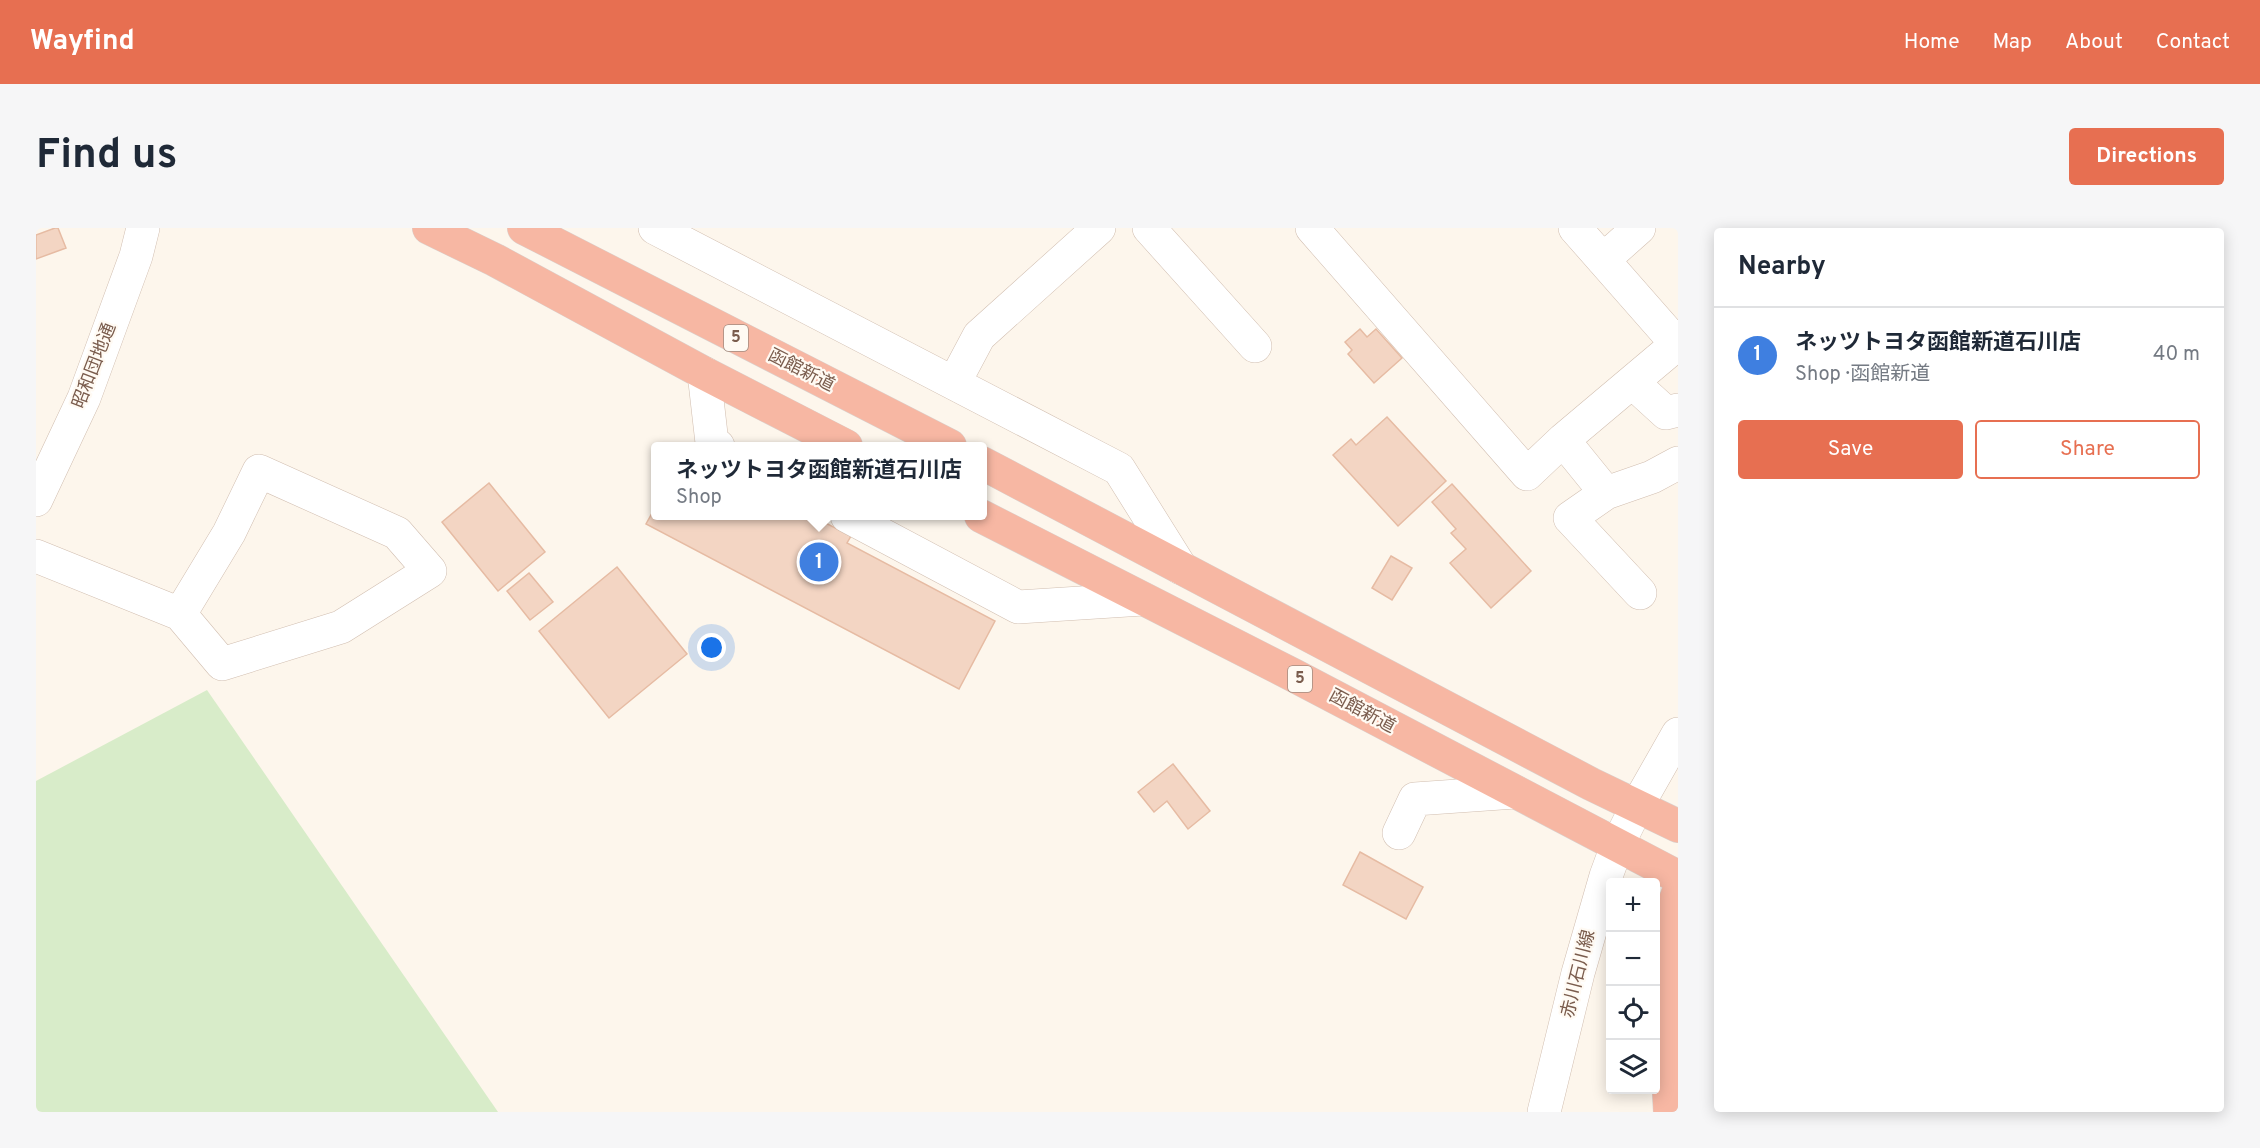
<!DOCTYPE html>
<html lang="en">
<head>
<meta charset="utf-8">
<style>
	body { margin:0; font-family:Overpass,"Noto Sans JP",sans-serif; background:#f6f6f7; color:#1f2937 }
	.controls { position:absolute; right:18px; bottom:18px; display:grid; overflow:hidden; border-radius:6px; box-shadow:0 3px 15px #0003 }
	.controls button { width:54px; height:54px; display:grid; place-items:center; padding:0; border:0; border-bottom:2px solid #e0e1e3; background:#fff; color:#1f2937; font:30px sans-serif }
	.you { position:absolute; left:676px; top:420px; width:21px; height:21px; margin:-15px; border:4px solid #fff; border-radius:50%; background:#1a73e8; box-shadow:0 0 0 9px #1a73e833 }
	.badge { display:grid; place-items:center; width:39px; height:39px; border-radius:50%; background:#e76f51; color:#fff; font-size:20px; font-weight:700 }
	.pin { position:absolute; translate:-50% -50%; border:3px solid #fff; box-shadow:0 2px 6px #0006 }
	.popup { position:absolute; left:615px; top:214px; width:336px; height:78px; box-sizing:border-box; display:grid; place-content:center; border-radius:6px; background:#fff; filter:drop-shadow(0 2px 4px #0005); font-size:20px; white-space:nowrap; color:#747a83 }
	.popup b { font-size:22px; color:#1f2937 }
	.popup::after { content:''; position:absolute; left:50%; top:100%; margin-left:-12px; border:12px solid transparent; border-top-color:#fff }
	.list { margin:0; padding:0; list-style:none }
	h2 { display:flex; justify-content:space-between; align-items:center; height:78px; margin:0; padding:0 24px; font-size:26px }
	h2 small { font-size:20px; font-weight:400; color:#747a83 }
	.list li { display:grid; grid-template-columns:39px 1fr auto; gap:18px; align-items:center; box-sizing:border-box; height:96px; padding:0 24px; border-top:2px solid #e0e1e3 }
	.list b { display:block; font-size:22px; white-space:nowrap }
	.list p { margin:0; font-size:20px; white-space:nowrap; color:#747a83 }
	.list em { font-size:20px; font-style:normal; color:#747a83 }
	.actions { display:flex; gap:12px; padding:18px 24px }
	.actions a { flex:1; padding:14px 0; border:2px solid #e76f51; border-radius:6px; text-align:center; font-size:21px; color:#e76f51 }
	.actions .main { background:#e76f51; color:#fff }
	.icon { flex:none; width:33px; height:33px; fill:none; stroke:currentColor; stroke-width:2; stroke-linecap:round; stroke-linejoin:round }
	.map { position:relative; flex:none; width:1642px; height:884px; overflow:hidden; border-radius:6px }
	header { display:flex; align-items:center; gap:36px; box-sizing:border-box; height:84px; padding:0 30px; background:#e76f51; color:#fff }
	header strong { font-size:28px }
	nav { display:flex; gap:33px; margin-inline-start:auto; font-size:21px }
	.intro { display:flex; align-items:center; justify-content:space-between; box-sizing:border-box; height:144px; padding:0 36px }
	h1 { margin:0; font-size:42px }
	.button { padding:15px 27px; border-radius:6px; background:#e76f51; color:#fff; font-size:21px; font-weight:700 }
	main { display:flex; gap:36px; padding:0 36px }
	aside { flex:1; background:#fff; border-radius:6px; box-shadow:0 3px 15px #0003 }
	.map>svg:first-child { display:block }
</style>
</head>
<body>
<header>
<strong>Wayfind</strong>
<nav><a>Home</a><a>Map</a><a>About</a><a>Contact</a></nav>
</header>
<div class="intro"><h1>Find us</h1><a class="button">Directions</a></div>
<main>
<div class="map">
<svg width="1642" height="884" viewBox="0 0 1642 884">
	<rect width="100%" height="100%" fill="#fdf6ec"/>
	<path fill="#d8ecc9" d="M171,462L462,884H0V553Z"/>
	<path fill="#f3d5c3" stroke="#e6bba3" stroke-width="1.5" d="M19,0H22L30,20L0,31V7Z
		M1324,101L1331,109L1340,101L1366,130L1338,155L1312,126L1316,122L1309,114Z
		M1351,189L1410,253L1362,298L1297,227L1315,211L1320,217Z
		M453,255L509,324L462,363L406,294Z
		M1416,256L1495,343L1455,380L1414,335L1430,321L1415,305L1420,301L1396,274Z
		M620,278V288H776L815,308L811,315L959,393L923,461L610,296Z
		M1355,328L1376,340L1356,372L1336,360Z
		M581,339L651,426L573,490L503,403Z
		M493,345L517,374L494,392L471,363Z
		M1137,536L1174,583L1152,601L1131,573L1118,584L1102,564Z
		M1324,624L1387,659L1370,691L1307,657Z"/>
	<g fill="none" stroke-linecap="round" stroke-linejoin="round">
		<g stroke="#d1beb0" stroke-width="34">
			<path id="minor" d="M619,0L1083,241L1145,340
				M1113,0L1219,118
				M1276,0L1491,246L1527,212L1570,265L1534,290L1604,365
				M1567,32L1603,0
				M668,145L676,215L682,218
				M1596,154L1630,185L1642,182
				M918,155L943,108L1063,0
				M1527,212L1641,116L1539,0
				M1570,265L1616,249L1642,235
				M0,272L48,170L100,28L107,0
				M811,288L982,379L1107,371
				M0,328L144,386L186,436L305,399L394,343L361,305L223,243L193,305L144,386
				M1363,605L1379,571L1479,564
				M1508,884L1542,745L1570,648L1581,618L1601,578L1642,506"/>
		</g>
		<g stroke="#dad1cd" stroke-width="34">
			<path id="highway" d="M393,0L459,32L668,145L810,218
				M488,0L914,218
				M946,235L1555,556L1642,598
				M945,288L1259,448L1642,649
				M1634,884L1629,791L1636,682L1642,665"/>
		</g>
		<use href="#minor" stroke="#fff" stroke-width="33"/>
		<use href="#highway" stroke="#f7b7a3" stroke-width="33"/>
	</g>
	<g text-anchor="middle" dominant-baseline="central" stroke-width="4.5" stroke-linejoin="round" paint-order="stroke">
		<g fill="#fffaf3" stroke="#a28b7f" stroke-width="1.5">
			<rect x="688" y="97" width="24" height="26" rx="4.5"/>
			<rect x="1252" y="438" width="24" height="26" rx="4.5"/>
		</g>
		<g font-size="16" font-weight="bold" fill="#7a5c4d">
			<text x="700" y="110">5</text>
			<text x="1264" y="451">5</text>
		</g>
		<g font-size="18" fill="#7a5c4d" stroke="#fffaf3">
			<text transform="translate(59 138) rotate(-69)">昭和団地通</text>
			<text transform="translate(765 143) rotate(27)">函館新道</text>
			<text transform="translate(1326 484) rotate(28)">函館新道</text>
			<text transform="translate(1543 746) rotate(-76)">赤川石川線</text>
		</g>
	</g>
</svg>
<div class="controls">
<button>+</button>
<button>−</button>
<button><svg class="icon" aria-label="locate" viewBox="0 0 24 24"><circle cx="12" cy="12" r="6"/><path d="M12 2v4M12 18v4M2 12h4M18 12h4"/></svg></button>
<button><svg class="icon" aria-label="layers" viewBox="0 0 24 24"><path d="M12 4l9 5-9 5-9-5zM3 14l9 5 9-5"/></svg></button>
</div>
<div class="you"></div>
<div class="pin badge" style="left:783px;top:334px;background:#3f7fe0">1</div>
<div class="popup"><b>ネッツトヨタ函館新道石川店</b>Shop</div>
</div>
<aside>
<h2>Nearby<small></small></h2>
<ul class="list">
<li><span class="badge" style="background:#3f7fe0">1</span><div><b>ネッツトヨタ函館新道石川店</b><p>Shop · 函館新道</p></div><em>40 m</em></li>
</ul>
<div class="actions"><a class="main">Save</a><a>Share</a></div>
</aside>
</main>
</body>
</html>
